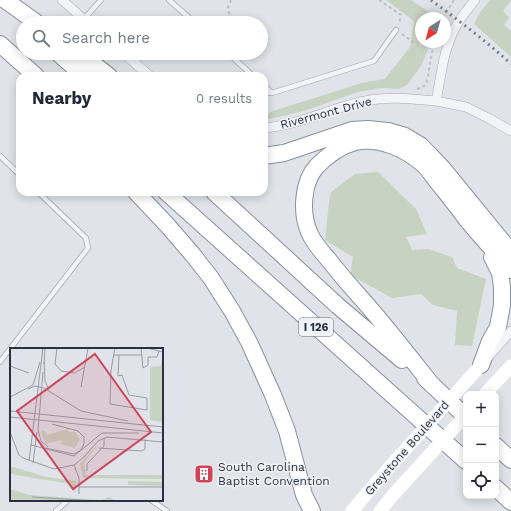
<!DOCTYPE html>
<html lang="en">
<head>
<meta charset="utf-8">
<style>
	body { margin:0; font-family:"Work Sans",sans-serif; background:#f2f2f3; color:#1f2937 }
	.controls { position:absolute; right:12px; bottom:12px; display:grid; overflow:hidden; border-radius:8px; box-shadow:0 2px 10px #0003 }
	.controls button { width:36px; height:36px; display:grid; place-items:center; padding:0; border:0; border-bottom:1px solid #e0e1e3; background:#fff; color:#1f2937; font:20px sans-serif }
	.compass { position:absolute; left:415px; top:12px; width:36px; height:36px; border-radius:50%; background:#fff; box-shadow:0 2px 10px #0003; rotate:216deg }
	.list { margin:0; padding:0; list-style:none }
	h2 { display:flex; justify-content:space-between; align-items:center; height:52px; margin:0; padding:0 16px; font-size:17px }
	h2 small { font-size:13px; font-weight:400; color:#747a83 }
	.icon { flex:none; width:22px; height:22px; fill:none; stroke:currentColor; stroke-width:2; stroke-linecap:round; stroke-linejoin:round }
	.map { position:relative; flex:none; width:511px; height:511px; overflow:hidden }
	.search { position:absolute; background:#fff; box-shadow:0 2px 10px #0003; left:16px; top:16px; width:252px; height:44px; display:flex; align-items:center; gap:10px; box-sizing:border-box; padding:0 14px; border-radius:22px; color:#747a83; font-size:15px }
	.panel { position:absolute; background:#fff; box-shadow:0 2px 10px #0003; left:16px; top:72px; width:252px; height:124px; border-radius:12px }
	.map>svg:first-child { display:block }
</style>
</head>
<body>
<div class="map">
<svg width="511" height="511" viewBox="0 0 511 511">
	<rect width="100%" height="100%" fill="#e0e3e9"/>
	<path fill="#c6d3c1" d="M386,0H411L435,16L436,18H421V42H431L421,66L407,85L399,89L381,88L358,92L304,111L269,119L266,118L270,112L362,83L385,79L410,47L414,21Z
		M490,0H511L503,11L509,18L504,25L511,31V57L474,24L481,11Z
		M378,172L416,209L427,234L406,237L412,250L428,249L452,257L457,268L486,279L472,346L455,345L457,311L433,305L421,294L392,298L350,275L353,257L325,240L330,193L355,174Z"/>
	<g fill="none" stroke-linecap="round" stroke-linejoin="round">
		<g stroke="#a5aab3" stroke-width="6">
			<path id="lane" d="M169,0L195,23
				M84,19L101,0
				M228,53L253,76
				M264,86L272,93
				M264,92L272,93L374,61L396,30
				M0,156L20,175
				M0,362L88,248L86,238L38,192
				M151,500L167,511
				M56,511L68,500"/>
		</g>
		<g stroke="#a5aab3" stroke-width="10">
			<path id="street" d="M62,0L88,23
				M475,0C468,9 460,18 455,28C443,51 441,77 436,101L466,107L490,119L511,131
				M123,53L150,76
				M264,128C299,125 331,108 365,101C389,96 412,99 436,101
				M488,357L511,331"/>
		</g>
		<g stroke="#87919f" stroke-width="18">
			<path id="highway" d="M5,0L37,23
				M0,44L36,76
				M58,53L84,76
				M79,53L109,76
				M264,156L284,153L352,130L368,129L388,131L405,136L420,145L430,155L444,170L511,252
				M136,192L168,226L193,255L211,278L232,311L249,342L273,395L287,431L304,495L312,511
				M166,192L466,461
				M214,192L338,306L402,360
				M481,365L490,341L498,327L502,305V287L500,273L492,257
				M425,378L466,417
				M432,385C409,356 386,326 361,298C350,286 339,273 328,259C321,251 313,242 309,232C301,213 302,182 317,166C328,155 340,146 355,142C380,137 406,149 424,165C430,171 434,178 439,184C449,196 458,208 467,220C481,237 496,253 511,270
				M496,446L511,460
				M496,488L511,502"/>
		</g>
		<path stroke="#bec1c7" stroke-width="2" stroke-dasharray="3 3" stroke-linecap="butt" d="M231,0L228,7L231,23
			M379,0L401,15L399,23
			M443,18L454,0
			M402,34L416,44L433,48
			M417,89L424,86L427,81L434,42"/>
		<use href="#lane" stroke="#f3f4f7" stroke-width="4.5"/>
		<use href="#street" stroke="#f3f4f7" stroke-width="9"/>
		<path stroke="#fff" stroke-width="13" d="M485,394L511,366
			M352,511L378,480
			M380,511L393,495"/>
		<use href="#highway" stroke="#fff" stroke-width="16"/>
		<path stroke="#798392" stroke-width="3" stroke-dasharray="2 4" stroke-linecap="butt" d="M431,0C458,20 486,41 511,64"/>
		<path stroke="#fff" stroke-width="13" d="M378,480L481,365
			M393,495L466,415"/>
	</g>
	<defs>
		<g id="building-square" transform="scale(1)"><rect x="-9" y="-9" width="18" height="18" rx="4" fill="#ce455a" stroke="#eff2f6"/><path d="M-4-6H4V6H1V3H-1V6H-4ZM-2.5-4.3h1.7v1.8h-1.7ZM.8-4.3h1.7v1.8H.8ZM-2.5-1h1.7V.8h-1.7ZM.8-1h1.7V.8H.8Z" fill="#fff"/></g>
	</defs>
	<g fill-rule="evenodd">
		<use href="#building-square" x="204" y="474"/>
	</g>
	<g text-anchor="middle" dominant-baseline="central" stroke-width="3" stroke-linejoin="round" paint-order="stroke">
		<rect fill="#eff2f6" stroke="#646b77" stroke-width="1" x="299" y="318" width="34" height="18" rx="3"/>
		<g font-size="11" font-weight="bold" fill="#293140">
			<text x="316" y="327">I 126</text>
		</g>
		<g font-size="12" fill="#293140" stroke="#eff2f6">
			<text transform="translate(326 113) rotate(-15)">Rivermont Drive</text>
			<text transform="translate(407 448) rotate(-49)">Greystone Boulevard</text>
		</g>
		<g font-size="12" fill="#293140" stroke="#eff2f6" text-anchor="start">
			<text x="218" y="467">South Carolina<tspan x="218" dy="14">Baptist Convention</tspan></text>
		</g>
	</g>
	<g transform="translate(10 348)">
		<rect width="153" height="153" fill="#e0e3e9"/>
		<path d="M151,15L153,16V74L140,72V19L151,18ZM57,81L59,84H65L70,91L65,100L50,96L53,93L51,92L36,96L31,84L34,82L37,87ZM88,96L74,115L76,127H153V131L73,130L70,116ZM0,118L36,129L66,133V142L64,144L61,136L6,127L0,125ZM118,133L153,134V138L118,137ZM0,141L19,147L91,152L99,149L107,153H0Z" fill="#c6d3c1"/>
		<path fill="none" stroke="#979ca5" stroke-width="1" d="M47,0L45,16L51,23L64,25L75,19M105,0L101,22L100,56L137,62V50L119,47L112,27L108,28L109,7M131,0L133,20L138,17V9H147L149,3M137,0L153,4M104,7H131M34,14L35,33L39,42M34,16L35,0M0,18L19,25M71,39L78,0M18,41L25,38L34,40L71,63L118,73M0,49L23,37L30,14M0,63L153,79M0,69L153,85M28,82L33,24M28,82L31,93L38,99M0,84L9,107L13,110L44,121L64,117L69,130V146M21,97L33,0M21,97L64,108L92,85H129M35,100L64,106L71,102L74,96V89L68,83L42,76M89,100L132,103L135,101V91M19,113L21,97M23,115L27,84M64,117L74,109L88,93L97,89L153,94M77,123V116L94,98V90M69,139H153M22,149L86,153"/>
		<path fill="#ce455a" fill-opacity="0.15" stroke="#ce455a" stroke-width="2" d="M85,6L141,84L63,141L7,63Z"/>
		<rect width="153" height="153" fill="none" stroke="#293140" stroke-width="2"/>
	</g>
</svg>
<div class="controls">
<button>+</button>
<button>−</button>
<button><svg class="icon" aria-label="locate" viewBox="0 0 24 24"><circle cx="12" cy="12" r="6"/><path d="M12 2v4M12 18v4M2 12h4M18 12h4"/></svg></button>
</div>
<svg class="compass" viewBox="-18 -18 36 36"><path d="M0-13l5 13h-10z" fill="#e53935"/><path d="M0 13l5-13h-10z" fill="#747a83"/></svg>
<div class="search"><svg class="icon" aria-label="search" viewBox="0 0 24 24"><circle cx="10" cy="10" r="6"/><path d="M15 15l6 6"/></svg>Search here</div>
<section class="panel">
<h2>Nearby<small>0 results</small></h2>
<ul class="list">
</ul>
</section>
</div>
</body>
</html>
